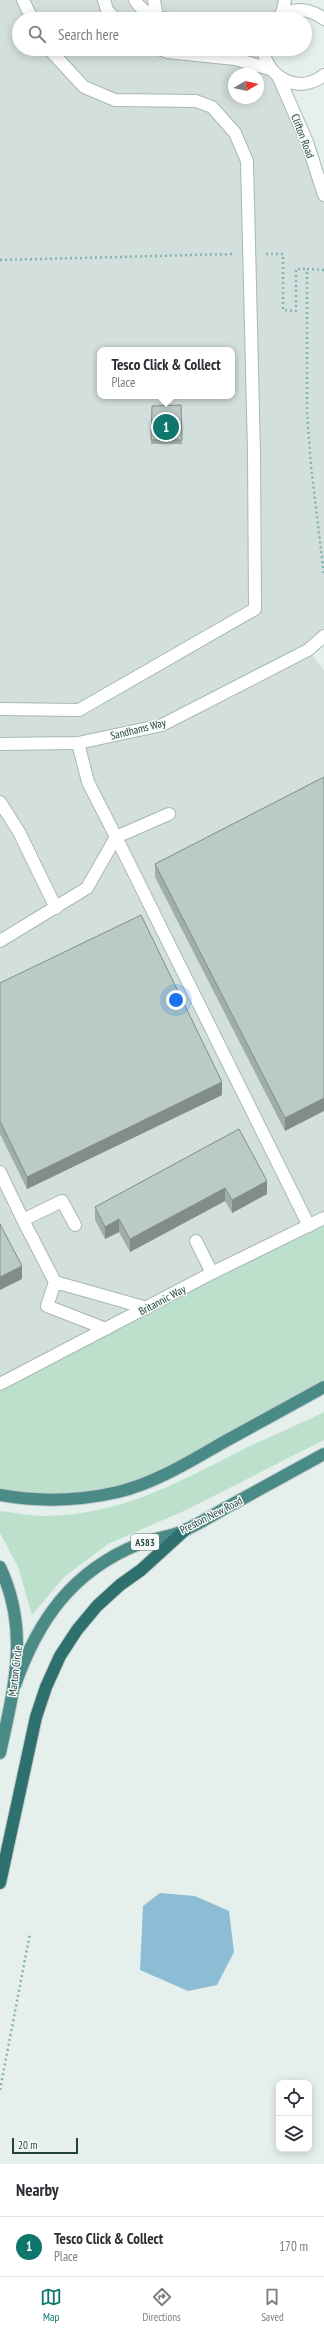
<!DOCTYPE html>
<html lang="en">
<head>
<meta charset="utf-8">
<style>
	body { margin:0; font-family:"PT Sans Narrow",sans-serif; background:#f2f2f3; color:#2b2b33 }
	.controls { position:absolute; right:12px; bottom:12px; display:grid; overflow:hidden; border-radius:8px; box-shadow:0 2px 10px #0003 }
	.controls button { width:36px; height:36px; display:grid; place-items:center; padding:0; border:0; border-bottom:1px solid #e1e1e2; background:#fff; color:#2b2b33; font:20px sans-serif }
	.compass { position:absolute; left:228px; top:68px; width:36px; height:36px; border-radius:50%; background:#fff; box-shadow:0 2px 10px #0003; rotate:81deg }
	.scale { position:absolute; left:12px; bottom:10px; width:66px; box-sizing:border-box; padding-left:4px; border:2px solid #23423f; border-top:0; font-size:11px; line-height:14px; white-space:nowrap; color:#23423f; -webkit-text-stroke:3px #f6fbf9; paint-order:stroke }
	.you { position:absolute; left:176px; top:1000px; width:14px; height:14px; margin:-10px; border:3px solid #fff; border-radius:50%; background:#1a73e8; box-shadow:0 0 0 6px #1a73e833 }
	.badge { display:grid; place-items:center; width:26px; height:26px; border-radius:50%; background:#0f766e; color:#fff; font-size:13px; font-weight:700 }
	.pin { position:absolute; translate:-50% -50%; border:2px solid #fff; box-shadow:0 1px 4px #0006 }
	.popup { position:absolute; left:97px; top:347px; width:138px; height:52px; box-sizing:border-box; display:grid; place-content:center; border-radius:8px; background:#fff; filter:drop-shadow(0 1px 3px #0005); font-size:13px; white-space:nowrap; color:#7c7c81 }
	.popup b { font-size:15px; color:#2b2b33 }
	.popup::after { content:''; position:absolute; left:50%; top:100%; margin-left:-8px; border:8px solid transparent; border-top-color:#fff }
	.list { margin:0; padding:0; list-style:none }
	h2 { display:flex; justify-content:space-between; align-items:center; height:52px; margin:0; padding:0 16px; font-size:17px }
	h2 small { font-size:13px; font-weight:400; color:#7c7c81 }
	.list li { display:grid; grid-template-columns:26px 1fr auto; gap:12px; align-items:center; box-sizing:border-box; height:60px; padding:0 16px; border-top:1px solid #e1e1e2 }
	.list b { display:block; font-size:15px; white-space:nowrap }
	.list p { margin:0; font-size:13px; white-space:nowrap; color:#7c7c81 }
	.list em { font-size:13px; font-style:normal; color:#7c7c81 }
	.icon { flex:none; width:22px; height:22px; fill:none; stroke:currentColor; stroke-width:2; stroke-linecap:round; stroke-linejoin:round }
	.map { position:relative; flex:none; width:324px; height:2164px; overflow:hidden }
	.search { position:absolute; background:#fff; box-shadow:0 2px 10px #0003; left:12px; right:12px; top:12px; height:44px; display:flex; align-items:center; gap:10px; box-sizing:border-box; padding:0 14px; border-radius:22px; color:#7c7c81; font-size:15px }
	.sheet { height:112px; background:#fff }
	nav { display:flex; justify-content:space-around; align-items:center; box-sizing:border-box; height:56px; border-top:1px solid #e1e1e2; background:#fff; font-size:11px; color:#7c7c81 }
	nav a { display:grid; justify-items:center; gap:2px }
	nav .on { color:#0f766e }
	.map>svg:first-child { display:block }
</style>
</head>
<body>
<div class="map">
<svg width="324" height="2164" viewBox="0 0 324 2164">
	<rect width="100%" height="100%" fill="#e5efec"/>
	<path fill="#d3dfdc" fill-rule="evenodd" d="M0,0H285L275,19H19V49H263L324,195V636L308,650L324,670V1218L0,1384ZM234,74H258V98H234ZM100,350H232V396H100Z"/>
	<path fill="#bde0cd" d="M324,1218V1387L144,1484L69,1499L0,1489V1384Z
		M324,1412V1440L186,1510L108,1544L64,1577L32,1615L18,1567L0,1533V1511C14,1512 28,1516 42,1516C119,1516 178,1483 244,1449C271,1436 298,1425 324,1412Z"/>
	<path fill="#8cbdd5" d="M160,1893L195,1896L229,1911L234,1952L217,1985L188,1991L140,1970L143,1906Z"/>
	<g fill="none" stroke-linecap="round" stroke-linejoin="round">
		<g stroke="#a7b8b5" stroke-width="14">
			<path id="service" d="M23,0L32,19
				M154,0L157,17
				M0,709L79,710L255,609L254,452L247,161L235,133L212,107L196,101L115,100L84,87L49,49
				M0,802L19,832L56,908
				M169,814L116,837L309,1226
				M0,941L87,888L116,837L88,782L78,743
				M0,1172L23,1220
				M75,1225L62,1201L23,1220L55,1282L47,1306L106,1329
				M196,1241L212,1273
				M55,1282L147,1308"/>
		</g>
		<g stroke="#a7b8b5" stroke-width="14">
			<path id="minor" d="M104,0L107,10L115,19
				M135,0C142,13 158,18 171,19
				M159,49L168,52L235,59L270,69
				M0,744L78,743L162,725L308,650L324,636
				M0,1384L212,1273L324,1218"/>
		</g>
		<g stroke="#a7b8b5" stroke-width="14">
			<path id="tertiary" d="M282,14L285,0
				M275,19C291,7 308,7 324,19
				M263,49C267,78 299,95 324,75
				M279,78L307,142L324,195"/>
		</g>
		<g stroke="#c1cac9" stroke-width="14">
			<path id="trunk" d="M0,1495C39,1502 79,1501 118,1492C155,1483 189,1462 222,1443C256,1424 290,1406 324,1387
				M0,1567C30,1631 14,1688 0,1753
				M15,1685C38,1620 72,1571 139,1544C154,1538 171,1537 185,1530C201,1523 216,1513 231,1505C262,1488 293,1471 324,1454"/>
		</g>
		<g stroke="#c1cac9" stroke-width="14">
			<path id="motorway" d="M0,1883L36,1717L46,1687L60,1656L77,1630L97,1606L120,1585L141,1570L185,1530"/>
		</g>
		<path stroke="#84b4ad" stroke-width="2.5" stroke-dasharray="2 3" stroke-linecap="butt" d="M266,254H283V310L296,311V269H307
			M0,260L233,254
			M324,270L307,269V412L311,466L324,575
			M0,2090L30,1933"/>
		<use href="#service" stroke="#fff" stroke-width="12"/>
		<use href="#minor" stroke="#fff" stroke-width="12"/>
		<use href="#tertiary" stroke="#fff" stroke-width="12"/>
		<use href="#trunk" stroke="#4a8b88" stroke-width="12"/>
		<use href="#motorway" stroke="#2d706e" stroke-width="12"/>
	</g>
	<path fill="#a0aeaa" d="M181,405L182,444H151V440Z
		M324,777L285,1131L155,877V864Z
		M0,983L222,1095L27,1189L0,1134Z
		M239,1129L267,1194L232,1213L225,1201L130,1252L119,1232L105,1239L95,1220V1207Z"/>
	<path fill="#828d8b" d="M222,1082V1095L27,1189V1177Z
		M324,1098V1111L285,1131V1118Z
		M267,1181V1194L232,1213V1200Z
		M225,1188V1201L130,1252V1239Z
		M119,1219V1232L105,1239V1227Z
		M22,1266V1279L0,1290V1277Z"/>
	<path fill="#bacac6" stroke="#828d8b" d="M181,405L182,440H151L152,406Z
		M324,777V1098L285,1118L155,864Z
		M141,915L222,1082L27,1177L0,1121V983Z
		M239,1129L267,1181L232,1200L225,1188L130,1239L119,1219L105,1227L95,1207Z
		M0,1224L22,1266L0,1277Z"/>
	<g text-anchor="middle" dominant-baseline="central" stroke-width="3" stroke-linejoin="round" paint-order="stroke">
		<rect fill="#f6fbf9" stroke="#627a77" stroke-width="1" x="131" y="1534" width="28" height="16" rx="3"/>
		<g font-size="10" font-weight="bold" fill="#23423f">
			<text x="145" y="1542">A583</text>
		</g>
		<g font-size="11" fill="#23423f" stroke="#f6fbf9">
			<text transform="translate(303 136) rotate(69)">Clifton Road</text>
			<text transform="translate(138 729) rotate(-14)">Sandhams Way</text>
			<text transform="translate(162 1300) rotate(-28)">Britannic Way</text>
			<text transform="translate(211 1515) rotate(-27)">Preston New Road</text>
			<text transform="translate(15 1671) rotate(-83)">Marton Circle</text>
		</g>
	</g>
</svg>
<div class="controls">
<button><svg class="icon" aria-label="locate" viewBox="0 0 24 24"><circle cx="12" cy="12" r="6"/><path d="M12 2v4M12 18v4M2 12h4M18 12h4"/></svg></button>
<button><svg class="icon" aria-label="layers" viewBox="0 0 24 24"><path d="M12 4l9 5-9 5-9-5zM3 14l9 5 9-5"/></svg></button>
</div>
<svg class="compass" viewBox="-18 -18 36 36"><path d="M0-13l5 13h-10z" fill="#e53935"/><path d="M0 13l5-13h-10z" fill="#7c7c81"/></svg>
<div class="scale">20 m</div>
<div class="you"></div>
<div class="pin badge" style="left:166px;top:427px">1</div>
<div class="popup"><b>Tesco Click &amp; Collect</b>Place</div>
<div class="search"><svg class="icon" aria-label="search" viewBox="0 0 24 24"><circle cx="10" cy="10" r="6"/><path d="M15 15l6 6"/></svg>Search here</div>
</div>
<section class="sheet">
<h2>Nearby<small></small></h2>
<ul class="list">
<li><span class="badge">1</span><div><b>Tesco Click &amp; Collect</b><p>Place</p></div><em>170 m</em></li>
</ul>
</section>
<nav>
<a class="on"><svg class="icon" aria-label="map" viewBox="0 0 24 24"><path d="M3 6l6-2 6 2 6-2v14l-6 2-6-2-6 2zM9 4v14M15 6v14"/></svg>Map</a>
<a><svg class="icon" aria-label="directions" viewBox="0 0 24 24"><path d="M12 3l9 9-9 9-9-9zM9 14v-3h6M13 9l2 2-2 2"/></svg>Directions</a>
<a><svg class="icon" aria-label="saved" viewBox="0 0 24 24"><path d="M7 4h10v16l-5-4-5 4z"/></svg>Saved</a>
</nav>
</body>
</html>
